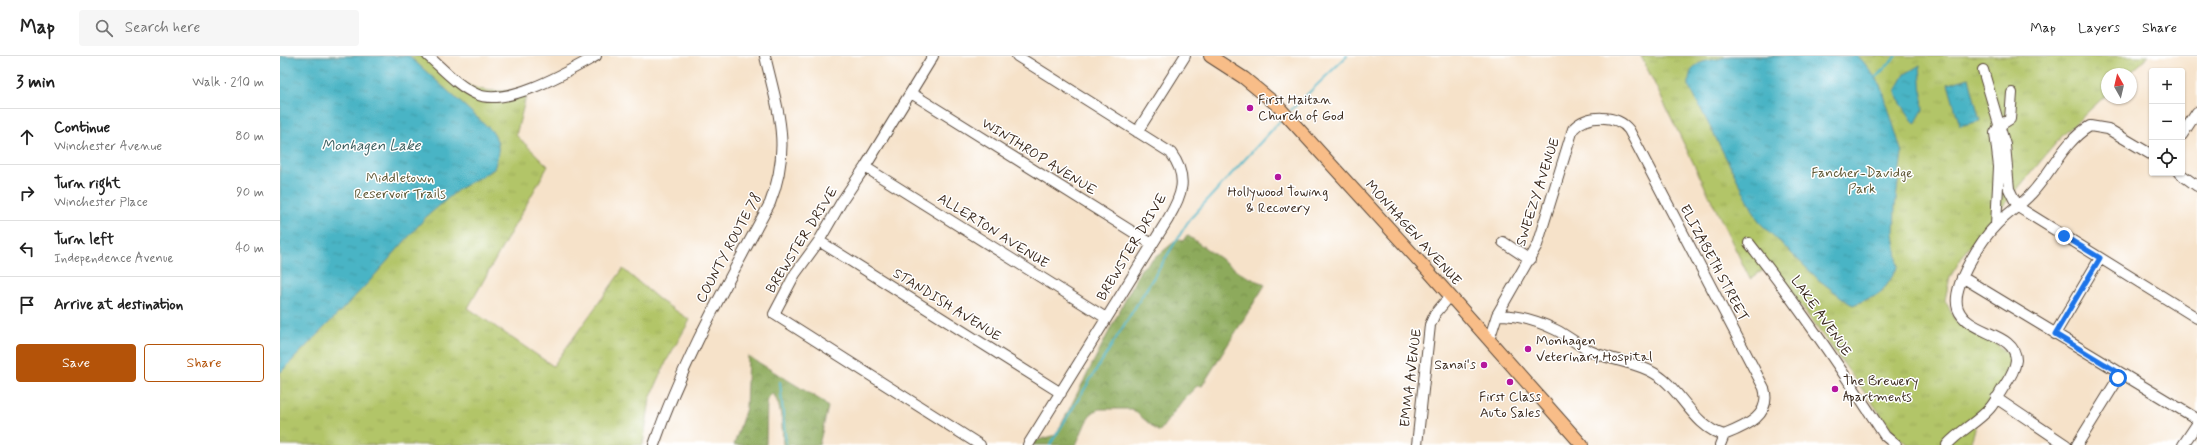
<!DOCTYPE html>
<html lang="en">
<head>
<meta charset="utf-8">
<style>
	body { margin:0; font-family:Mynerve,sans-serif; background:#f6f6f6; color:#222 }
	.controls { position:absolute; right:12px; top:12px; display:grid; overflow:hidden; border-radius:4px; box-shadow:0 1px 3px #0004 }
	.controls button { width:36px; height:36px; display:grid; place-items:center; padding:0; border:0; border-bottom:1px solid #e0e0e0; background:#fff; color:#222; font:20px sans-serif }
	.compass { position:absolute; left:1821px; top:12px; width:36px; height:36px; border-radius:50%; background:#fff; box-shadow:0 1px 3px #0004; rotate:352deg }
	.stop { position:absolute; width:12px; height:12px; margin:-9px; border:3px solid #1a73e8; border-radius:50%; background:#fff }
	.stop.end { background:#1a73e8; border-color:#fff; box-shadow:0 1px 4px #0008 }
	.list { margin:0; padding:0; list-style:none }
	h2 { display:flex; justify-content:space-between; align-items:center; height:52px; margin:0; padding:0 16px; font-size:17px }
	h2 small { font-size:13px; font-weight:400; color:#767676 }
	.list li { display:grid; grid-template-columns:26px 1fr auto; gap:12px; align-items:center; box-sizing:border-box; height:56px; padding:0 16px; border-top:1px solid #e0e0e0 }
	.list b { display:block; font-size:15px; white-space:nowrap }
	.list p { margin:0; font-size:13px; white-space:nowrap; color:#767676 }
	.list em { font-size:13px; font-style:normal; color:#767676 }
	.actions { display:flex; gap:8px; padding:12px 16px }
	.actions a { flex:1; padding:9px 0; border:1px solid #b45309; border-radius:4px; text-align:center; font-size:14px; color:#b45309 }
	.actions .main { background:#b45309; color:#fff }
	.icon { flex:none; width:22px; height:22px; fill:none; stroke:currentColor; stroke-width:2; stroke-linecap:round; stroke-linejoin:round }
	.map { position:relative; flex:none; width:1917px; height:389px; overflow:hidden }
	header { display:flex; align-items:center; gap:24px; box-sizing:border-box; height:56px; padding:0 20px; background:#fff; border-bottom:1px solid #e0e0e0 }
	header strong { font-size:19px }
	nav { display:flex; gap:22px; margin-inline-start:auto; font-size:14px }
	.search { width:280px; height:36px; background:#f6f6f6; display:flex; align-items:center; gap:10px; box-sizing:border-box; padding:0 14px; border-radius:4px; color:#767676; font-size:15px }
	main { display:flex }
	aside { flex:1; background:#fff }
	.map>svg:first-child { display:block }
</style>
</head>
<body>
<header>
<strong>Map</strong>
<div class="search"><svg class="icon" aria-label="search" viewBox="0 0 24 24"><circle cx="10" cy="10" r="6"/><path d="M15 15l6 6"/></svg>Search here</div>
<nav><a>Map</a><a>Layers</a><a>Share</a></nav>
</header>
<main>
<aside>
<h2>3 min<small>Walk · 210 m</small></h2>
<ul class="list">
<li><svg class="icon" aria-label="ahead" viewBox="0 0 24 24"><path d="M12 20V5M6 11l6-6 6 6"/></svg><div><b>Continue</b><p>Winchester Avenue</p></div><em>80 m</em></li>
<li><svg class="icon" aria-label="right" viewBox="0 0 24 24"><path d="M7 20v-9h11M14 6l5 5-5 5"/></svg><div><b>Turn right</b><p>Winchester Place</p></div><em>90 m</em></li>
<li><svg class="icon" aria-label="left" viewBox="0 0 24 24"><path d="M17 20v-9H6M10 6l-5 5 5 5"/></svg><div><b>Turn left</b><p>Independence Avenue</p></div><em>40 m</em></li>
<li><svg class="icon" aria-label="arrive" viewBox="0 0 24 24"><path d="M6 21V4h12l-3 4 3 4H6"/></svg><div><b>Arrive at destination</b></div></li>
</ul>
<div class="actions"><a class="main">Save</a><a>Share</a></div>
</aside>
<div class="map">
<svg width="1917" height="389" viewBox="0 0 1917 389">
	<defs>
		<pattern id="forest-crowns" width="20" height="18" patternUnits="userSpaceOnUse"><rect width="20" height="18" fill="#8daa5c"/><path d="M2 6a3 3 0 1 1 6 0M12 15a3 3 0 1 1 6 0" fill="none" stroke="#748b4b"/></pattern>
		<pattern id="park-tufts" width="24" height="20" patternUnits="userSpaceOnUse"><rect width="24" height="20" fill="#b2c568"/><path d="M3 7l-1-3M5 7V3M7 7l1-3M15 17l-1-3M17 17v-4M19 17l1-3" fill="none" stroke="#9aa95a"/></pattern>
		<pattern id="water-ripples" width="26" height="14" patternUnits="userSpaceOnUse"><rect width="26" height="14" fill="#48b4c5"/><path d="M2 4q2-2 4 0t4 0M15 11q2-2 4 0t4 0" fill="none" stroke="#3d939f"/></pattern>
	</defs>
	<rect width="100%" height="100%" fill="#fff"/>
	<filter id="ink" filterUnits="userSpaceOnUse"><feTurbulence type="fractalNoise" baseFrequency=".025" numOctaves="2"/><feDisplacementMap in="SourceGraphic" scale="8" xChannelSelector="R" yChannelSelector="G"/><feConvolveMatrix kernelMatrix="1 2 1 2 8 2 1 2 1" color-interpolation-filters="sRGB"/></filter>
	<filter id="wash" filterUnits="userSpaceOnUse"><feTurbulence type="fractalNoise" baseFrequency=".012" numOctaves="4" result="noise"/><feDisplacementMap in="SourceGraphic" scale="16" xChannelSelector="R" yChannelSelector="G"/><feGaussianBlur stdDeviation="0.9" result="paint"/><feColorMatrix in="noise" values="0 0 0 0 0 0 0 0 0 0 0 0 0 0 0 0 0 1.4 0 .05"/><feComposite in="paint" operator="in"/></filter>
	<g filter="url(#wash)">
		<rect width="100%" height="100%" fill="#f6e2c9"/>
		<path fill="url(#forest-crowns)" stroke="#646a3d" d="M907,179L962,218L985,229L922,330H917L902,345L879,376L852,353H819L812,357L806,366L796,389H753L755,385L776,379L861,213L898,183L903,185Z
			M468,300L542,345L548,351L539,389H503C502,371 503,353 493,337L487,343L486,389H454L466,352Z"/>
		<path fill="url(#park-tufts)" stroke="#767843" d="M0,0H151C190,35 195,38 248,33L236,79L268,110L188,252L273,310L343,213L381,245L410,264L387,304L370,343L363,389H0Z
			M1361,0H1869L1849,18H1827V38L1781,81L1687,193L1670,221L1665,244L1675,264L1704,278L1731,300L1729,312L1697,367L1690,389H1630L1618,382L1491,209L1470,223Z"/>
		<path fill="url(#water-ripples)" stroke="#426f72" d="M0,0H129L209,72C222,86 219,97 214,113L179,133L146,161L87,228L0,317Z
			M1450,0H1577L1582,4L1601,29L1622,97L1615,151L1614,177L1618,211L1607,229L1598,239L1573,249L1569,247L1539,224L1479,166L1409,30C1407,2 1430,6 1450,0Z
			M1640,9L1643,54L1635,68L1618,43L1616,34L1625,18Z
			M1689,22L1700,65L1680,70L1668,28Z"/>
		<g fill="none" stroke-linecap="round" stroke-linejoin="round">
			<path stroke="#48b4c5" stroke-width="2" d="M1596,21L1616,0
				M1011,54L1067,0
				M500,326L506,389
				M770,389L909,164L1002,63"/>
		</g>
	</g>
	<g filter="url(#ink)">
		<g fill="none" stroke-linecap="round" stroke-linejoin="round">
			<g stroke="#574638" stroke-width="12">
				<path id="minor" d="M148,0C163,13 178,30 196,38C226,52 289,15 316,0
					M653,0L585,111L562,145L539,185L515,218L494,258L700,389
					M737,0L891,97C909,122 902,139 888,163L748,389
					M1703,14L1725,89L1729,133L1738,151
					M631,37L872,188
					M857,76L905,0
					M1902,79L1917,56
					M585,111L826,262
					M1899,117L1917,130
					M1738,151L1917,262
					M1716,169L1719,111L1715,77L1719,70L1730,63L1732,37
					M539,185L781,337
					M1223,186L1250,204
					M1469,187C1518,249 1562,314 1605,380L1616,389
					M1682,221L1917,363
					M1217,259C1237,259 1258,265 1276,274C1288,280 1298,289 1310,295C1334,306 1363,306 1384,324C1404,341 1417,372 1444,379
					M1775,278L1820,202
					M1209,284L1217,259L1257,189L1293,73C1307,58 1337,58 1349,74L1484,332C1492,360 1466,370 1444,379L1440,389
					M1716,342L1786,389
					M374,389C403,304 448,226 490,147C512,91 498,55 485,0
					M1137,389L1150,269L1155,258L1170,240
					M1667,389C1679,375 1698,366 1710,352C1716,345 1720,336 1725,329C1730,321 1735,314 1736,304C1736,276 1688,279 1678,253C1670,231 1702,183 1717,168C1728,157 1741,149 1751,138C1772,116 1783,86 1810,70L1828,73L1872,99
					M1797,389L1841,318
					M1903,389L1917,368"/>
			</g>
			<g stroke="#574638" stroke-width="14">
				<path id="major" d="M930,0L964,22L997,49L1149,216L1302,389"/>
			</g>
			<use href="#minor" stroke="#fff" stroke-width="10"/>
			<use href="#major" stroke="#f8bd88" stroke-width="12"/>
		</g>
	</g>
	<g fill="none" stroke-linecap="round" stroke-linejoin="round" filter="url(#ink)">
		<path stroke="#1a73e8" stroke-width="5" d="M1784,180L1820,202L1775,278L1841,318L1838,322"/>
	</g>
	<g fill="#b5179e" stroke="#fff" stroke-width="1.5">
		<circle cx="970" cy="52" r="4"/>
		<circle cx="998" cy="121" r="4"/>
		<circle cx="1248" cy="293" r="4"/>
		<circle cx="1204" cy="309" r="4"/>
		<circle cx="1230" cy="326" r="4"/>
		<circle cx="1555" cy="333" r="4"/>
	</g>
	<g text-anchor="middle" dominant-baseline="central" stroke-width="3" stroke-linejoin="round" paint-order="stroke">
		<g font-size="14" fill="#3b2a1e" stroke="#fff" text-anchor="start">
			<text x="978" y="44">First Haitan<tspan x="978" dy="16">Church of God</tspan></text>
			<text x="998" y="136" text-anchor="middle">Hollywood Towing<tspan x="998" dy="16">&amp; Recovery</tspan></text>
			<text x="1256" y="285">Monhagen<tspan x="1256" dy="16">Veterinary Hospital</tspan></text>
			<text x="1196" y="309" text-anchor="end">Sanai's</text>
			<text x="1563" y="325">The Brewery<tspan x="1563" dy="16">Apartments</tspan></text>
			<text x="1230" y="341" text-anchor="middle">First Class<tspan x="1230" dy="16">Auto Sales</tspan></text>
		</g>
		<g font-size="14" fill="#3b2a1e" stroke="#fff">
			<text transform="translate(759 101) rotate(32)">WINTHROP AVENUE</text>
			<text transform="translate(1258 136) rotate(-72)">SWEEZY AVENUE</text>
			<text transform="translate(713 175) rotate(32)">ALLERTON AVENUE</text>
			<text transform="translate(1133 177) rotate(48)">MONHAGEN AVENUE</text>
			<text transform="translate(522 184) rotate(-58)">BREWSTER DRIVE</text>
			<text transform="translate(852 191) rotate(-59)">BREWSTER DRIVE</text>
			<text transform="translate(449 192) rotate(-62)">COUNTY ROUTE 78</text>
			<text transform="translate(1434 207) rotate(62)">ELIZABETH STREET</text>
			<text transform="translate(667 249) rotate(32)">STANDISH AVENUE</text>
			<text transform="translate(1541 260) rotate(55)">LAKE AVENUE</text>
			<text transform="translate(1131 322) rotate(-83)">EMMA AVENUE</text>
		</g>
		<g font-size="14" fill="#5f5834" stroke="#fff">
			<text x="1582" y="117">Fancher-Davidge<tspan x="1582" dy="16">Park</tspan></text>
			<text x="120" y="122">Middletown<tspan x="120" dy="16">Reservoir Trails</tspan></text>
		</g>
		<g font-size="15" font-style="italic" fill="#406161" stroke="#fff">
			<text x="91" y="90">Monhagen Lake</text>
		</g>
	</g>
</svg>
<div class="controls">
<button>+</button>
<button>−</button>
<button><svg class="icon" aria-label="locate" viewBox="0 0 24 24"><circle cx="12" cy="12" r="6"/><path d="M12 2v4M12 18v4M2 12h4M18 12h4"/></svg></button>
</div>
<svg class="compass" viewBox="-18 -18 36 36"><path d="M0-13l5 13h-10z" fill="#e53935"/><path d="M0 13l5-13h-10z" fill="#767676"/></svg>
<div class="stop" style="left:1838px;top:322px"></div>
<div class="stop end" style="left:1784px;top:180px"></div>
</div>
</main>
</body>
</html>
